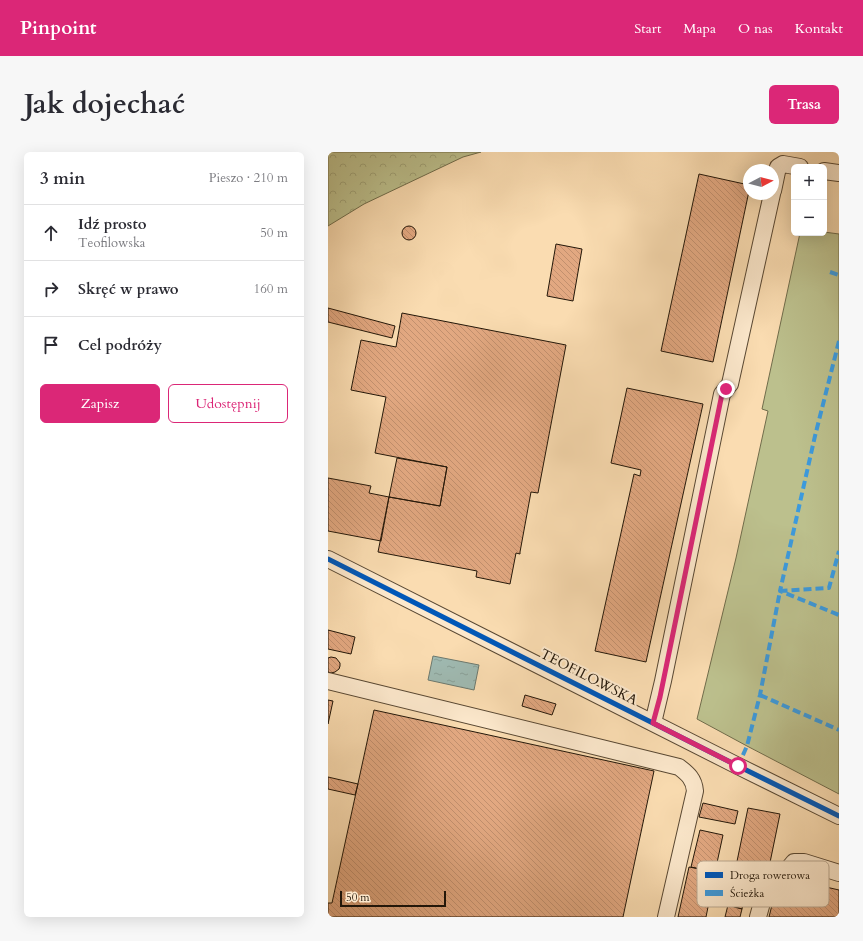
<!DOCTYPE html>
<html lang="pl">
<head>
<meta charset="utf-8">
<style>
	body { margin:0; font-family:Cardo,serif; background:#f7f7f7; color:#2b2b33 }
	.controls { position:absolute; right:12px; top:12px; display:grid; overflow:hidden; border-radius:6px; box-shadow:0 4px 16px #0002 }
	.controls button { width:36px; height:36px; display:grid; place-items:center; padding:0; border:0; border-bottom:1px solid #e1e1e2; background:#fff; color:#2b2b33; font:20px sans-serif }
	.compass { position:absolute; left:415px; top:12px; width:36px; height:36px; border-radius:50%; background:#fff; box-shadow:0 4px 16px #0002; rotate:83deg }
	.scale { position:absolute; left:12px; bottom:10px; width:106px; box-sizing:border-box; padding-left:4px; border:2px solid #231709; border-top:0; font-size:11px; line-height:14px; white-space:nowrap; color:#231709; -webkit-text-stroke:3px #fce8cc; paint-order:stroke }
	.stop { position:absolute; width:12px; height:12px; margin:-9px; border:3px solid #db2777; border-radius:50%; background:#fff }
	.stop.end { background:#db2777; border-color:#fff; box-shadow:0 1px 4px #0008 }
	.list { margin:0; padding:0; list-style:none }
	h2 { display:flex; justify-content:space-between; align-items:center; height:52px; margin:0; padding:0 16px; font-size:17px }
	h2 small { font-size:13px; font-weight:400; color:#7c7c81 }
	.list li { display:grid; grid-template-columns:26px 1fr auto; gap:12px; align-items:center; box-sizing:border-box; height:56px; padding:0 16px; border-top:1px solid #e1e1e2 }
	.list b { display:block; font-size:15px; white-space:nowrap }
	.list p { margin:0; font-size:13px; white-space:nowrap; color:#7c7c81 }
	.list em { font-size:13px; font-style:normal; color:#7c7c81 }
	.actions { display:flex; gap:8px; padding:12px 16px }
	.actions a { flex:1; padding:9px 0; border:1px solid #db2777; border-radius:6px; text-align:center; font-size:14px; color:#db2777 }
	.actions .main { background:#db2777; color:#fff }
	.icon { flex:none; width:22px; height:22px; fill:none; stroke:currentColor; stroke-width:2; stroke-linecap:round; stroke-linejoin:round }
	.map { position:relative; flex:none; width:511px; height:765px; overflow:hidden; border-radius:6px }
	header { display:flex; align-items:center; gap:24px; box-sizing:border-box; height:56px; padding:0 20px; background:#db2777; color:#fff }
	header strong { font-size:19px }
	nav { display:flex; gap:22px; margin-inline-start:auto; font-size:14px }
	.intro { display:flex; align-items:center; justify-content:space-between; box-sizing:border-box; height:96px; padding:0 24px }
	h1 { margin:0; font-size:28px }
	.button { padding:10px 18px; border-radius:6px; background:#db2777; color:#fff; font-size:14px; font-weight:700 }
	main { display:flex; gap:24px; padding:0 24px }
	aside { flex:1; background:#fff; border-radius:6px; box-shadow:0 4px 16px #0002 }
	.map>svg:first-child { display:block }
</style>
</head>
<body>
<header>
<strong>Pinpoint</strong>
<nav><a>Start</a><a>Mapa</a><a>O nas</a><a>Kontakt</a></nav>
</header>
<div class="intro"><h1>Jak dojechać</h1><a class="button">Trasa</a></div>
<main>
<aside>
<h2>3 min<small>Pieszo · 210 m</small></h2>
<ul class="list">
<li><svg class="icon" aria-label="ahead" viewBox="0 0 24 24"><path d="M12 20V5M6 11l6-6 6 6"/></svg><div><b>Idź prosto</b><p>Teofilowska</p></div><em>50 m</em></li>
<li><svg class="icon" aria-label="right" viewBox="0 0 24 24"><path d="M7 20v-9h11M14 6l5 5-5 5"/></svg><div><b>Skręć w prawo</b></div><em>160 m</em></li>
<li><svg class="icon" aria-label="arrive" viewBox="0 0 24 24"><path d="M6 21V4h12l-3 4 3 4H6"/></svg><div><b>Cel podróży</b></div></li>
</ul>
<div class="actions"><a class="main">Zapisz</a><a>Udostępnij</a></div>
</aside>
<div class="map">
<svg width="511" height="765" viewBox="0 0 511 765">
	<defs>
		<pattern id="forest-crowns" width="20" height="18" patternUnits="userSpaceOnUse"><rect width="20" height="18" fill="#bcc08d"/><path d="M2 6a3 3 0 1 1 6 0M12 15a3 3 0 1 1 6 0" fill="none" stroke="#a1a478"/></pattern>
		<pattern id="water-ripples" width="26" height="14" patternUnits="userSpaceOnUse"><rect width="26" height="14" fill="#9fbab2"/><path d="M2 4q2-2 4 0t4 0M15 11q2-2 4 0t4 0" fill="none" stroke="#899f98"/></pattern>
		<pattern id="building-back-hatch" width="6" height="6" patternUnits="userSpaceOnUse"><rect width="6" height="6" fill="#e2a881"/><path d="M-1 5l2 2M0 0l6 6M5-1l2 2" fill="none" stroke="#c2906e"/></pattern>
	</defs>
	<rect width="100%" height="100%" fill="#fadcb1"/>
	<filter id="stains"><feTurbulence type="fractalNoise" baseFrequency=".005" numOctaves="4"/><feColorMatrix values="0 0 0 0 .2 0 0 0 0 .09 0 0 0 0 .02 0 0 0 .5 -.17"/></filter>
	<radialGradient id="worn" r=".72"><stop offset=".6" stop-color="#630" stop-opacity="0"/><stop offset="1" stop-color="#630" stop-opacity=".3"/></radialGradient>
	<path fill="url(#forest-crowns)" stroke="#706c4b" d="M0,0H153L135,5L36,52L0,74Z"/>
	<path fill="#bcc08d" stroke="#706c4b" d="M496,80L511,82V642L419,594L369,567L408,406L440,259L434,257L472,81H496Z"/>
	<path fill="url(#water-ripples)" stroke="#6d796e" d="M105,504L151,513L146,538L100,528Z"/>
	<path fill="url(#building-back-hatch)" stroke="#231709" d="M371,22L421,33V39L385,210L333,199Z
		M74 81a7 7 0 1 1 14 0a7 7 0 1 1-14 0Z
		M228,92L254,97L245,149L219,144Z
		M0,156L67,174L64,186L0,170Z
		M74,161L238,193L210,341L203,340L192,400V402L188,401L182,432L148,425L149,419L50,400L61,345L112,354L119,315L47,301L58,245L23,238L33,188L68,195Z
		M299,236L375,252L318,510L267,499L306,322L312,324L313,318L283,311Z
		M69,306L119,315L112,354L61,345Z
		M0,326L43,334L41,341L61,345L53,389L0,379Z
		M0,478L27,485L23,502L0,497Z
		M3,505L8,506L12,511V514L11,517L7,520L3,521L0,520V506Z
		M197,543L228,552L224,563L194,554Z
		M0,548L5,549L0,572Z
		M46,558L326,619L295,765H0V751H4Z
		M0,625L30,632L27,643L0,637Z
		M375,651L410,659L407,672L371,665Z
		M420,656L452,662L439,725L415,753L414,757L400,753Z
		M372,678L395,683L387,720L363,715Z
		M361,715L387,720L378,765H350Z
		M463,727L511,738V765H441L444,753Z
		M400,753L414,757L412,765H397Z"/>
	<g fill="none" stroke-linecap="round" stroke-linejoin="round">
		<g stroke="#594833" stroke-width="18">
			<path id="minor" d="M496,19L511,21
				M445,39L450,15L455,12L472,15
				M0,407L410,614L511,664
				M0,529L351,615C360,622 366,627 367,639L338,765
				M325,571L335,529L394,242L402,232L444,42
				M430,765L435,747L466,710H476L511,721"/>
		</g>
		<use href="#minor" stroke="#fce8cc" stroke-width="16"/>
		<path stroke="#3c9add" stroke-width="4" stroke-dasharray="8 4" stroke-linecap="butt" d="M502,120L511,123
			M511,189L487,284L452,439L511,463
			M432,543L511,578
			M410,614L419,594L432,543L452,439L501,436L511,399"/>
		<g stroke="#fce8cc" stroke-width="8">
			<path id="cycleway" d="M0,407L410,614L511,664"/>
		</g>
		<use href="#cycleway" stroke="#0057b8" stroke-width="5"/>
	</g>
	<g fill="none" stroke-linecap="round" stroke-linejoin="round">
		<path stroke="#db2777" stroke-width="5" d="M398,237L394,242L332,545L325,571L410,614"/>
	</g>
	<g text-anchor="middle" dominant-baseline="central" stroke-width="4" stroke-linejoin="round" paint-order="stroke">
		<g font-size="14" fill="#231709" stroke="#fce8cc">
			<text transform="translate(261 525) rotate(27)">TEOFILOWSKA</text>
		</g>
	</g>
	<rect x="369" y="709" width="132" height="46" rx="6" fill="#fce8cc" stroke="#bba992" stroke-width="1"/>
	<rect x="377" y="720" width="18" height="6" fill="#0057b8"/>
	<rect x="377" y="738" width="18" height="6" fill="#3c9add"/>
	<g font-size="11" fill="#231709">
		<text x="402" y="727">Droga rowerowa</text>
		<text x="402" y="745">Ścieżka</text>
	</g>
	<rect width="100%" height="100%" filter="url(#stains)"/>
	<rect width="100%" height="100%" fill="url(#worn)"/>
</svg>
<div class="controls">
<button>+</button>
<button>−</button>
</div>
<svg class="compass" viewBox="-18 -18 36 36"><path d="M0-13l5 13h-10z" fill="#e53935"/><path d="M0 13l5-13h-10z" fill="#7c7c81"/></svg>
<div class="scale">50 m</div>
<div class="stop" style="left:410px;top:614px"></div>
<div class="stop end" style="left:398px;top:237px"></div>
</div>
</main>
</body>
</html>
